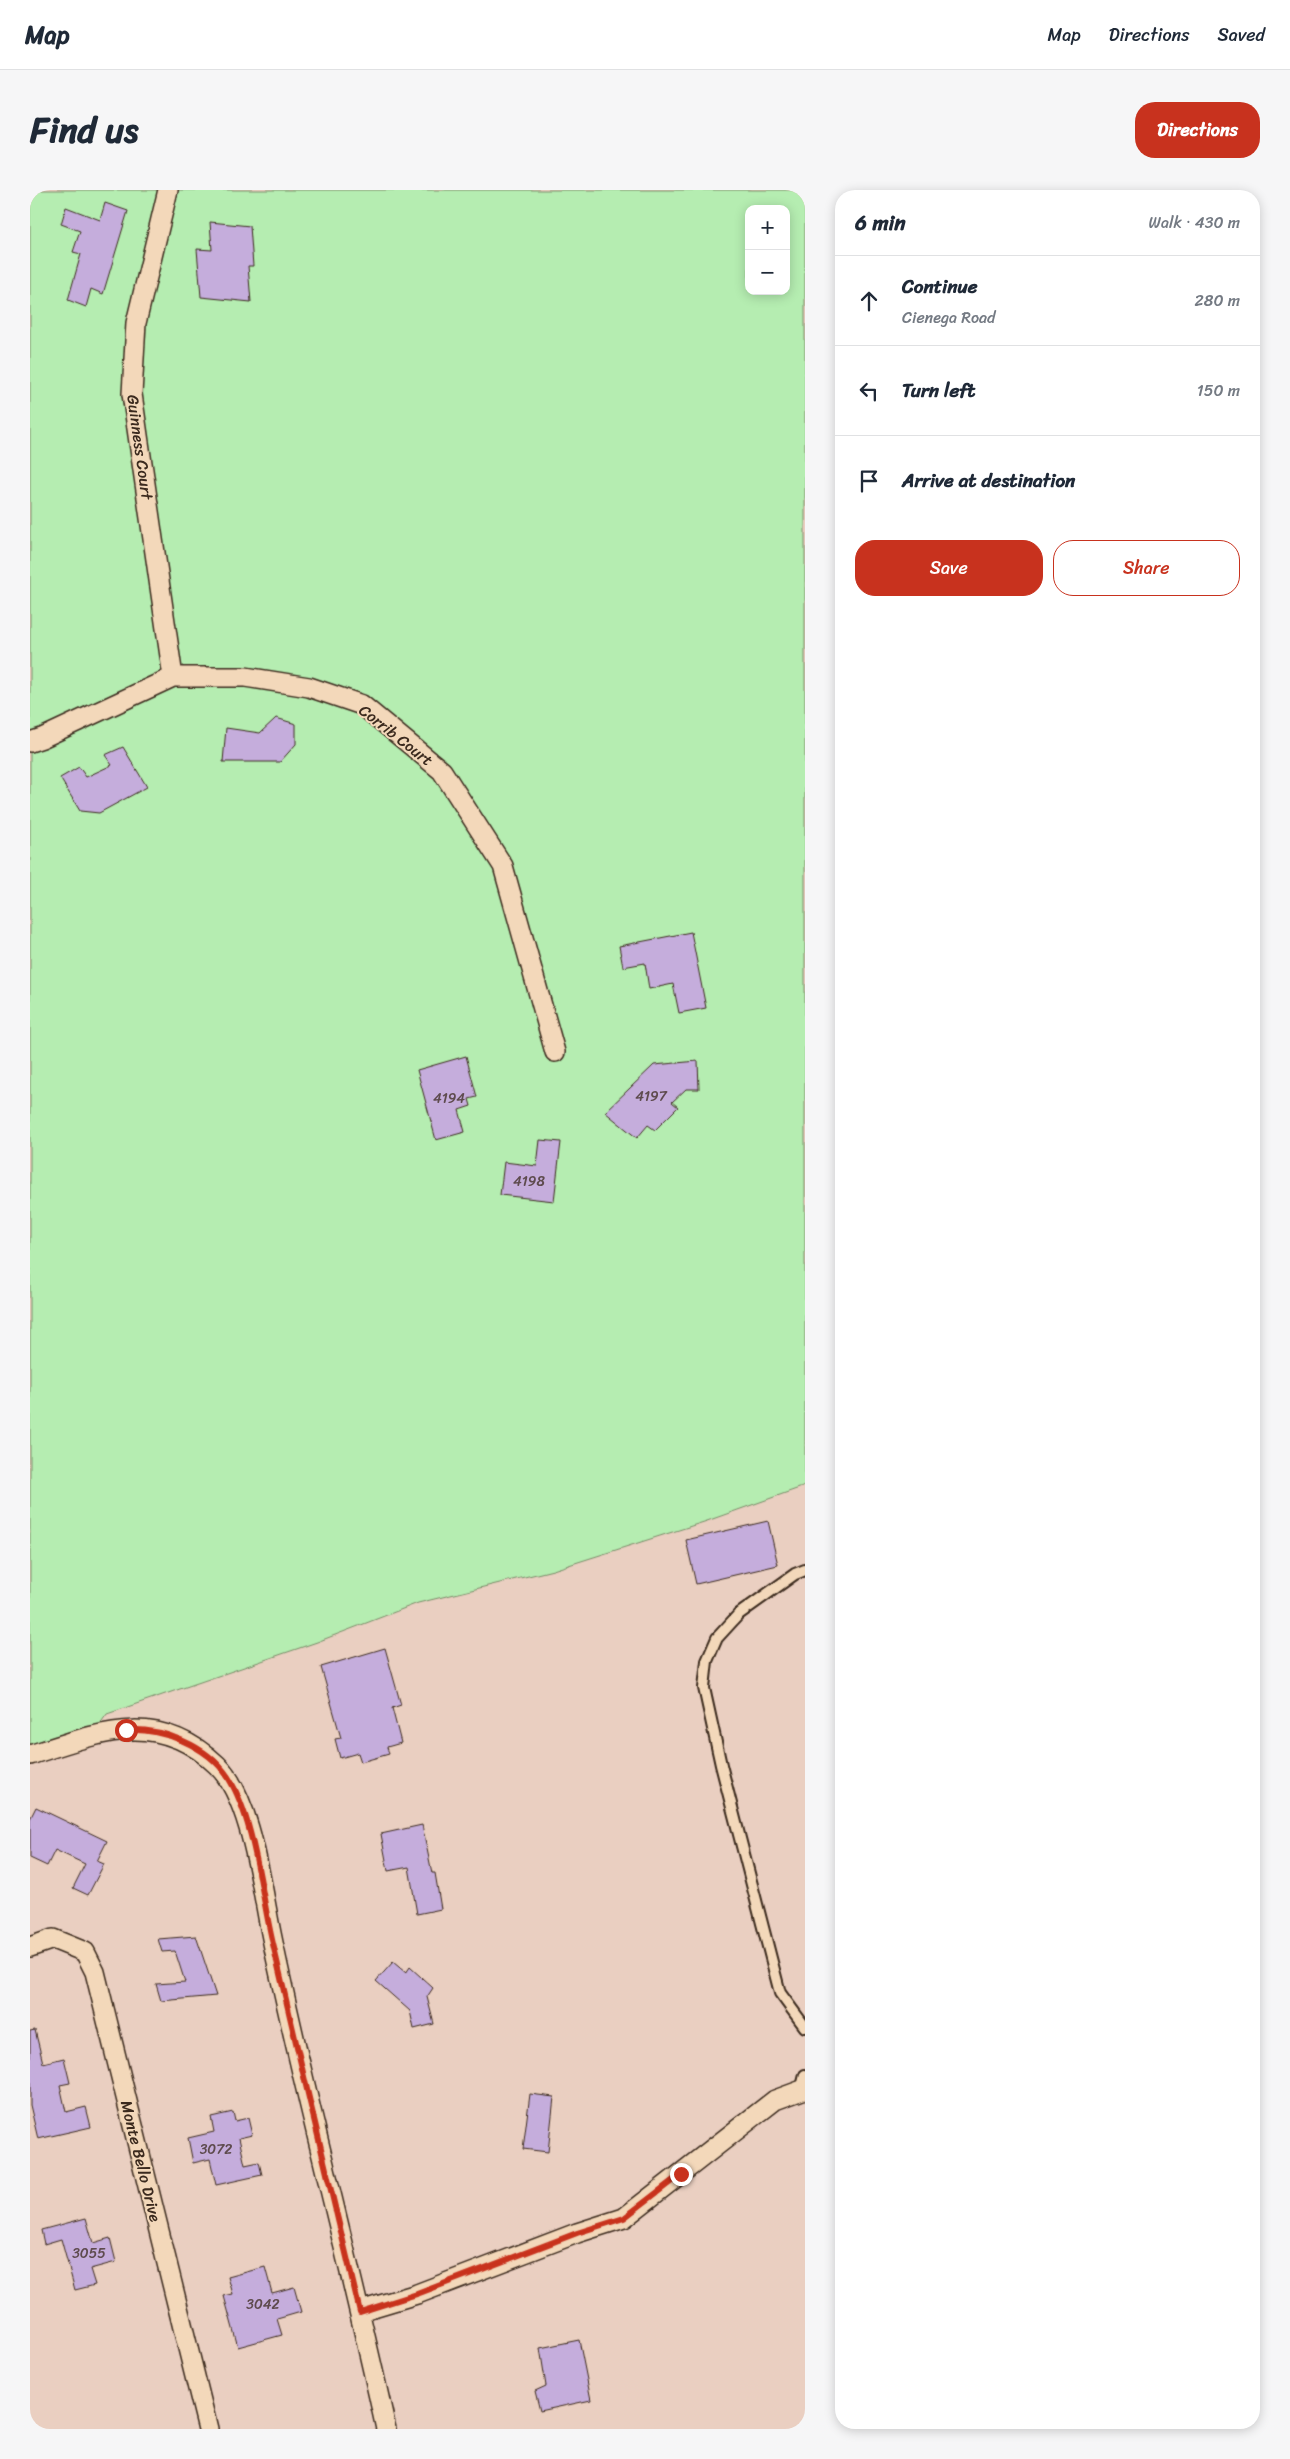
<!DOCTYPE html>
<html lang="en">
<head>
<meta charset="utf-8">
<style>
	body { margin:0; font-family:Sriracha,sans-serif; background:#f6f6f7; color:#1f2937 }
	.controls { position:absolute; right:15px; top:15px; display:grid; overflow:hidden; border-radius:10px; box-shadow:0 2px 12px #0003 }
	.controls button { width:45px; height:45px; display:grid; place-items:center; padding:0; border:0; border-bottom:1px solid #e0e1e3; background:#fff; color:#1f2937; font:25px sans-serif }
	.stop { position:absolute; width:15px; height:15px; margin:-11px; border:4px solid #c8321e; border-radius:50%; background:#fff }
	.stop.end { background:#c8321e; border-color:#fff; box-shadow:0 1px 5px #0008 }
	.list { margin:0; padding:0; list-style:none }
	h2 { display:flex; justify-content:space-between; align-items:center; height:65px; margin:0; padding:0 20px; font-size:21px }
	h2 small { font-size:16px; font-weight:400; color:#747a83 }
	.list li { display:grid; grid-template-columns:32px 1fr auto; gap:15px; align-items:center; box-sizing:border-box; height:90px; padding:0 20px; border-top:1px solid #e0e1e3 }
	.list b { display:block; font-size:19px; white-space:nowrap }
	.list p { margin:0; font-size:16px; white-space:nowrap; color:#747a83 }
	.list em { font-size:16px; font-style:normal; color:#747a83 }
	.actions { display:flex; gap:10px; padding:15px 20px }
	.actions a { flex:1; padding:11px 0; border:1px solid #c8321e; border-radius:20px; text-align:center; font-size:18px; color:#c8321e }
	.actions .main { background:#c8321e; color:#fff }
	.icon { flex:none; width:28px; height:28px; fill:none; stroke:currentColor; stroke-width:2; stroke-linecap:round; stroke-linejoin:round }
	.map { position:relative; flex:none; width:775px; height:2239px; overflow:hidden; border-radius:20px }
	header { display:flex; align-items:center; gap:30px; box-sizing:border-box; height:70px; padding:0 25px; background:#fff; border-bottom:1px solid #e0e1e3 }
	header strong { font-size:24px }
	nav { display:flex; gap:28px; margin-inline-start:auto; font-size:18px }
	.intro { display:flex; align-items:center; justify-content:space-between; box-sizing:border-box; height:120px; padding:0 30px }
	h1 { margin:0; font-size:35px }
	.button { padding:12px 22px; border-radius:20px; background:#c8321e; color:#fff; font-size:18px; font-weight:700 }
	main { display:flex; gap:30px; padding:0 30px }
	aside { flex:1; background:#fff; border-radius:20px; box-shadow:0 2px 12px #0003 }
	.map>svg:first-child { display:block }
</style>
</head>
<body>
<header>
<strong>Map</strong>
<nav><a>Map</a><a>Directions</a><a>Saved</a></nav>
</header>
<div class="intro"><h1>Find us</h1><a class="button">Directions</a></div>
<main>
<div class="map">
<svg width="775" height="2239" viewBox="0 0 775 2239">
	<rect width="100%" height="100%" fill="#eacfc1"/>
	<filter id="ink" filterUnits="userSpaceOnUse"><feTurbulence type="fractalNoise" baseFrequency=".02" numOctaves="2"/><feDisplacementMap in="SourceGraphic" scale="10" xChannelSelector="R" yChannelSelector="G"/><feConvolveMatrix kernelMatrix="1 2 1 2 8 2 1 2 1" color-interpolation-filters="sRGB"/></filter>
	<g filter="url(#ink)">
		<path fill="#b5edb1" stroke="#788c68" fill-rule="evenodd" d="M0,0H775V1296L677,1331L523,1380L388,1413L287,1452L77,1524L57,1552L0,1570ZM719,19H756V101H719Z"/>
		<path fill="#c5addc" stroke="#3b2a1e" d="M75,13L98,21L73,104L61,99L56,117L38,110L51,64L43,62L50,41L31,34L36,17L70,30Z
			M180,32L220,36L223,76H218L221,112L171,107L167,59L182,60Z
			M246,528L266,534V554L250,572H193L196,538L230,543Z
			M93,557L117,597L69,623L50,621L30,588L49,577L56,587L82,575L75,565Z
			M661,742L676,818L649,823L643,794L619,799L615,773L593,777L589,756Z
			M436,866L447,907L439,909L441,916L429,920L435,942L406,950L387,880Z
			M668,871L669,899H656L642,912L648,917L625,940L618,935L607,948L575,922L624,875Z
			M510,950L531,952L524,1011L470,1005L474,972L507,976Z
			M738,1331L748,1375L666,1394L656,1350Z
			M355,1458L371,1515L362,1518L371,1553L357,1557L359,1564L331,1572L328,1563L310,1568L305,1549L311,1548L291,1477Z
			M6,1617L77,1651L67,1671L74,1674L58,1705L43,1698L55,1674L25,1660L17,1676L0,1668V1629Z
			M392,1635L402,1683H405L411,1719L387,1724L379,1677L358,1681L351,1644Z
			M166,1746L186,1806L131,1811L126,1794L155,1792L145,1761L132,1762L128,1749Z
			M363,1772L376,1783L380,1777L403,1798L397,1807L404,1834L384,1839L380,1821L346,1791Z
			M5,1840L13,1873L34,1868L40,1893L30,1895L36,1922L56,1917L61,1937L8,1949L0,1915V1841Z
			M500,1904L524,1907L518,1962L493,1959Z
			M203,1922L205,1931L218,1928L222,1945L209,1948L215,1975L229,1972L232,1985L186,1995L180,1969L163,1973L158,1948L184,1942L181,1927Z
			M56,2028L63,2053L80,2048L86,2072L60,2079L65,2095L45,2100L31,2049L14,2054L11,2040Z
			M235,2077L242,2103L264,2097L271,2122L247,2129L252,2145L208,2157L194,2106L203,2104L198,2087Z
			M549,2150L561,2210L510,2221L505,2201L516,2196L510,2158Z"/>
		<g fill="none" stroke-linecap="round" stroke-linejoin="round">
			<g stroke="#3b2a1e" stroke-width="14">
				<path id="lane" d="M775,1380L765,1384L709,1424L687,1448L677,1471L674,1498L691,1575L750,1803L775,1837
					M771,1901L775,1885"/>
			</g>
			<g stroke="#3b2a1e" stroke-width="22">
				<path id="street" d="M138,0L106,133L102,204L143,487
					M0,552L12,548L143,487H215L279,497L332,515L412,581L473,676L525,862
					M0,1565C69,1543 127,1518 187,1575C222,1608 232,1701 242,1748C250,1787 259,1826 268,1865C297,1990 329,2114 356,2239
					M0,1757L23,1749L55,1762L65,1782L178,2239
					M330,2121L387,2104L547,2043L594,2028L745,1910L775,1899"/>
			</g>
			<use href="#lane" stroke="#f3d8ba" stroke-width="10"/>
			<use href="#street" stroke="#f3d8ba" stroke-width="19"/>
		</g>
	</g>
	<g fill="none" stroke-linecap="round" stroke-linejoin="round" filter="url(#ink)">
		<path stroke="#c8321e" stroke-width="6" d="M96,1540C132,1538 177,1555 198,1587C225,1630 231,1704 243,1754C271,1877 301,1999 330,2122L387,2104L547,2043L594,2028L651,1984"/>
	</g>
	<g text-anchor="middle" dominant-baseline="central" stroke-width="4" stroke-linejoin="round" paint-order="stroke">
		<g font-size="14" fill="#5e4b4e">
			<text x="621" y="906">4197</text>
			<text x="419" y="908">4194</text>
			<text x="499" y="991">4198</text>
			<text x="186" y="1959">3072</text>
			<text x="59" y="2063">3055</text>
			<text x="233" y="2114">3042</text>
		</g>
		<g font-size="16" fill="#3b2a1e" stroke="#f3d8ba">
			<text transform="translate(110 257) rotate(82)">Guinness Court</text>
			<text transform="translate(366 545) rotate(38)">Corrib Court</text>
			<text transform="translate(111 1971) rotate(76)">Monte Bello Drive</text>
		</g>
	</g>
</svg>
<div class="controls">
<button>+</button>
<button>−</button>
</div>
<div class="stop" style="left:96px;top:1540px"></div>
<div class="stop end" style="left:651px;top:1984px"></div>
</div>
<aside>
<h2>6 min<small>Walk · 430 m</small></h2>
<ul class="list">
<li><svg class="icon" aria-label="ahead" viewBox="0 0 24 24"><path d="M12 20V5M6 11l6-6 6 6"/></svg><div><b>Continue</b><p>Cienega Road</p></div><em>280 m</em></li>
<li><svg class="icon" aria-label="left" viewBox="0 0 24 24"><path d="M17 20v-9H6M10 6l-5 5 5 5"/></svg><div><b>Turn left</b></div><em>150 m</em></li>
<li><svg class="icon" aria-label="arrive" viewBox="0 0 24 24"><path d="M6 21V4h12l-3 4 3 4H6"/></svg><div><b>Arrive at destination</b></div></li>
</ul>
<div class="actions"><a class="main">Save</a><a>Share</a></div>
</aside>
</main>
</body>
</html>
